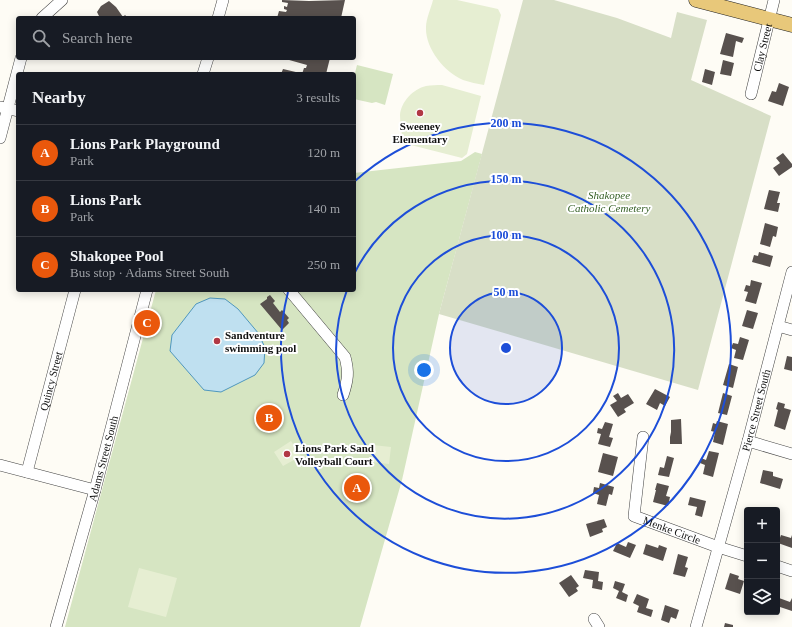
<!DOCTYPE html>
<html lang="en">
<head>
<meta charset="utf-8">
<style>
	body { margin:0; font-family:Georgia,serif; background:#242831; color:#f1f3f6 }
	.controls { position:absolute; right:12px; bottom:12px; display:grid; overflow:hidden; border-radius:4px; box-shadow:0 2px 10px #0003 }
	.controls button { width:36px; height:36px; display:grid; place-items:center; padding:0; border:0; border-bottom:1px solid #363941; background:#171b24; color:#f1f3f6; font:20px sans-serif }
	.you { position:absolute; left:424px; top:370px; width:14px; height:14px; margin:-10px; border:3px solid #fff; border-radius:50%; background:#1a73e8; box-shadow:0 0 0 6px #1a73e833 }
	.badge { display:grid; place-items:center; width:26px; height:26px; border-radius:50%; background:#ea580c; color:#fff; font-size:13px; font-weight:700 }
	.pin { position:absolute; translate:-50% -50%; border:2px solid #fff; box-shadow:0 1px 4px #0006 }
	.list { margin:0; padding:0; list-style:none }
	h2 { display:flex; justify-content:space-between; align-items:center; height:52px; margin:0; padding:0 16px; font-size:17px }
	h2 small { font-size:13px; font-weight:400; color:#9ea1a6 }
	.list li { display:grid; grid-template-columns:26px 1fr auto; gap:12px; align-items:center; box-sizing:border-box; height:56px; padding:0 16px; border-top:1px solid #363941 }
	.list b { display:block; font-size:15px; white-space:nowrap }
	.list p { margin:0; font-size:13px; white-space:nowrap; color:#9ea1a6 }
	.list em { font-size:13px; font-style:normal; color:#9ea1a6 }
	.icon { flex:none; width:22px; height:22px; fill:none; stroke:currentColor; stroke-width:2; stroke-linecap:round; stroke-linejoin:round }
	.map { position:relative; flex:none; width:792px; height:627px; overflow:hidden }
	.search { position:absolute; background:#171b24; box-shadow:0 2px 10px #0003; left:16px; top:16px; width:340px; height:44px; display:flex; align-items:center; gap:10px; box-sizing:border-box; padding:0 14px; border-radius:4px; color:#9ea1a6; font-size:15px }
	.panel { position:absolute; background:#171b24; box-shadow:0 2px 10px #0003; left:16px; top:72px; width:340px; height:220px; border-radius:4px }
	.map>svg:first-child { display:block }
</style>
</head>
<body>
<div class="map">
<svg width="792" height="627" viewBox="0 0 792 627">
	<rect width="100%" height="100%" fill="#fefcf5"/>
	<path fill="#d6e5c2" d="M357,65L393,74L385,105L376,102L372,103L354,99V77Z
		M475,152L482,154L439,314L402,480L360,627H65L156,290H354V173L461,161Z"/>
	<path fill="#d8dfc7" d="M523,0H554L617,18L671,38L677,12L707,20L691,80L771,116L698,390L439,314Z"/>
	<path fill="#e6eed2" d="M433,0H457L498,9L501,15L484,85C477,84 470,82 463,80C444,72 425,48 426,27C426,19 431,8 433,0Z
		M442,85L481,96L467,154L462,158L403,143C402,134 400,124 400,115C401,102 413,89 426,86C431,85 437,85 442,85Z
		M291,441L301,456L283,466L274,452Z
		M373,445L391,447L389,464L371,462Z
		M139,568L177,578L166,617L128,607Z"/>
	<path fill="#bfe0f0" stroke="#4f97be" d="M210,298L225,299L238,309L259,334L265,348L264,363L255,375L221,392L204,390L170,351L172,335L196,304Z"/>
	<path fill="#58514e" d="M282,0L309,1L345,0L341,18H277L279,11L286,12L287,10L284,9V6L287,7L288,3L282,2Z
		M109,1L116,7L123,17L125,15L128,18H100L97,12L101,6Z
		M726,33L744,38L742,43L736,41L733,57L720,54Z
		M282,58H330L326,74H302L304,68H306L307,65Z
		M723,60L734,63L731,76L720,74Z
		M283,69L300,73V74H281Z
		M705,69L715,72L712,85L702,82Z
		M779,83L789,87L783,106L768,101L772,91L776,92Z
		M783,153L792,164V167L779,176L773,168L780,163L776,158Z
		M769,190L780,192L777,203H780L778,212L764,209Z
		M765,223L778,227L776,237L773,236L770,247L760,244Z
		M759,252L773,256L770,267L752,262L754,255L758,256Z
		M751,280L762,283L756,304L745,301L748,292L744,291L746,285L750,286Z
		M270,295L275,301L273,303L280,312L282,310L289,318L287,320L289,323L282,330L260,304L267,299V297Z
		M747,310L758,313L753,329L742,326Z
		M740,337L749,340L743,360L734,358L736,350L731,348L733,343L738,344Z
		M787,356L792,357V371L784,369Z
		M729,364L738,367L733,388L723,385Z
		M655,389L670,397L665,406L660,403L657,410L646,404Z
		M618,393L621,398L628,394L634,403L624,409L626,412L618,417L610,405L617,401L613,396Z
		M723,393L732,396L727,415L718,413Z
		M778,402L785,404L784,408L791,410L785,430L774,426L778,410L776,409Z
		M681,419L682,444H670V437L671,432V420Z
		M717,421L728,424L723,445L713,442L715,432L711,431L713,423L716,424Z
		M605,422L613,424L609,437L613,438L610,447L598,444L601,434L597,433L598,428L602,429Z
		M709,451L719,453L713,477L703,474L705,465L700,463L701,458L706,460Z
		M603,453L618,457L613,476L598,472Z
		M667,456L674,458L669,477L658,475L660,467L664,468Z
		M763,470L773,472V476L783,479L780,489L760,483Z
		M600,483L614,487L612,495L609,494L606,506L597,504L599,495L593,493L594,487L599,488Z
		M657,483L669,486L666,496L670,497L668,506L653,502L656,490H655Z
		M690,497L706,501L702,517L695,515L697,507L688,505Z
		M604,519L607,527L602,529L603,532L590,537L586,524Z
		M781,535L791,538L792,535V548L778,543Z
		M628,542L636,545L630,558L613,551L617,543L626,547Z
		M646,544L658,548L659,545L667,548L663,561L643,554Z
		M678,554L688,557L685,567L688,568L685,577L673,574Z
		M585,570L599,572L598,581L603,582L602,590L592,588L593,580L583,578Z
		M730,573L739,576L738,579L744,581L740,594L725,589Z
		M571,575L579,586L576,588L578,591L569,597L559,583Z
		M615,581L625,584L622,592L628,595L626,602L616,598L619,591L613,588Z
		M637,594L649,599L646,608L653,610L651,617L637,612L639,606L633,603Z
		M779,598L790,602L792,598V611L777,606V603Z
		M665,605L679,610L676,619L671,617L669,623L661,620Z
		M725,623L733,625V627H724Z"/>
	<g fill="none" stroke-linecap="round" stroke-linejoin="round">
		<g stroke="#434343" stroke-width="12">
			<g id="minor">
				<path d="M42,18L62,0"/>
				<path d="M218,18L223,0"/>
				<path d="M203,74L208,58"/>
				<path id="s1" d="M751,94L774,0"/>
				<path d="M1,107L18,111"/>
				<path d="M0,138L21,58"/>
				<path d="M289,290L345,357C349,372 348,380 343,395"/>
				<path d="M778,326L792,330"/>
				<path id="s2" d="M643,437L634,516L718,547L747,556"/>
				<path d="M748,441L792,454"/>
				<path d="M0,465L95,490"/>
				<path id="s3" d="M27,472L75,290"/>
				<path d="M777,566L792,571"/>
				<path d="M594,619L599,627"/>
				<path id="s4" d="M56,627L95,490L147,290"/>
				<path id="s5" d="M696,627L748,441L792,272"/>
			</g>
		</g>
		<g stroke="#212121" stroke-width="15">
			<path id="major" d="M696,0L792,25"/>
		</g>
		<use href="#minor" stroke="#fff" stroke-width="11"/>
		<use href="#major" stroke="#e8c87a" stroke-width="14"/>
	</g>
	<circle cx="506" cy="348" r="56" fill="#1d4ed8" fill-opacity=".12"/>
	<g fill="none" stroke="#1d4ed8" stroke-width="2">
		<circle cx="506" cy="348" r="56"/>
		<circle cx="506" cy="348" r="113"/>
		<path d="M354 274A169 169 0 1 1 347 290"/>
		<path d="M355 181A225 225 0 1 1 288 292"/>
	</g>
	<g fill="#b13844" stroke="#fff" stroke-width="1.5">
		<circle cx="420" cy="113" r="4"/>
		<circle cx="217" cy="341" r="4"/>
		<circle cx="287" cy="454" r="4"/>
	</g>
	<g text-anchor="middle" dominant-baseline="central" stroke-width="4" stroke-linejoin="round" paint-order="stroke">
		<g font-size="11" fill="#101010" stroke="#fff">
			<text stroke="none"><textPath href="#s1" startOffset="48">Clay Street</textPath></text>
			<text stroke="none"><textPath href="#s3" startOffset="94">Quincy Street</textPath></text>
			<text stroke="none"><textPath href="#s5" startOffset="225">Pierce Street South</textPath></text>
			<text stroke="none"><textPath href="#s4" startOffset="175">Adams Street South</textPath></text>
			<text stroke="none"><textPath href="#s2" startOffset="120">Menke Circle</textPath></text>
		</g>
		<g font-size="11" font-weight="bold" fill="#101010" stroke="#fff" text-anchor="start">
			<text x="420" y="126" text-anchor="middle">Sweeney<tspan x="420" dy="13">Elementary</tspan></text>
			<text x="225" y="335">Sandventure<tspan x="225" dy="13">swimming pool</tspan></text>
			<text x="295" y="448">Lions Park Sand<tspan x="295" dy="13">Volleyball Court</tspan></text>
		</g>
		<g font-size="11" font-style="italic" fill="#366127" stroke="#fff">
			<text x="609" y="195">Shakopee<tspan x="609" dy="13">Catholic Cemetery</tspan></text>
		</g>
	</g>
	<circle cx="506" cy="348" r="6" fill="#1d4ed8" stroke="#fff" stroke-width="2"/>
	<g font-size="12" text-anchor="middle" font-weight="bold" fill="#1d4ed8" stroke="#fff" stroke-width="4" stroke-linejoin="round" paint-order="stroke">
		<text x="506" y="127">200 m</text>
		<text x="506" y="183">150 m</text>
		<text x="506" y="239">100 m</text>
		<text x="506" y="296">50 m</text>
	</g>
</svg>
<div class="controls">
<button>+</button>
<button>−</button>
<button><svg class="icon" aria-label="layers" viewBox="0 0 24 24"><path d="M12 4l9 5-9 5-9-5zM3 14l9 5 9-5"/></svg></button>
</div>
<div class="you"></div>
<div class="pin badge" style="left:357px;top:488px">A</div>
<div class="pin badge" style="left:269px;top:418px">B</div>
<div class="pin badge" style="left:147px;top:323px">C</div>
<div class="search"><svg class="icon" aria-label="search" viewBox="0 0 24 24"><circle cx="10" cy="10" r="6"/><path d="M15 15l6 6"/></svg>Search here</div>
<section class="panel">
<h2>Nearby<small>3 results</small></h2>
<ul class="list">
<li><span class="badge">A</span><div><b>Lions Park Playground</b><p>Park</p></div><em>120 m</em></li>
<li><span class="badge">B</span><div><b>Lions Park</b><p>Park</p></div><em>140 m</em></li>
<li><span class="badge">C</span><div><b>Shakopee Pool</b><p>Bus stop · Adams Street South</p></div><em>250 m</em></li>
</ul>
</section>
</div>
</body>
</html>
